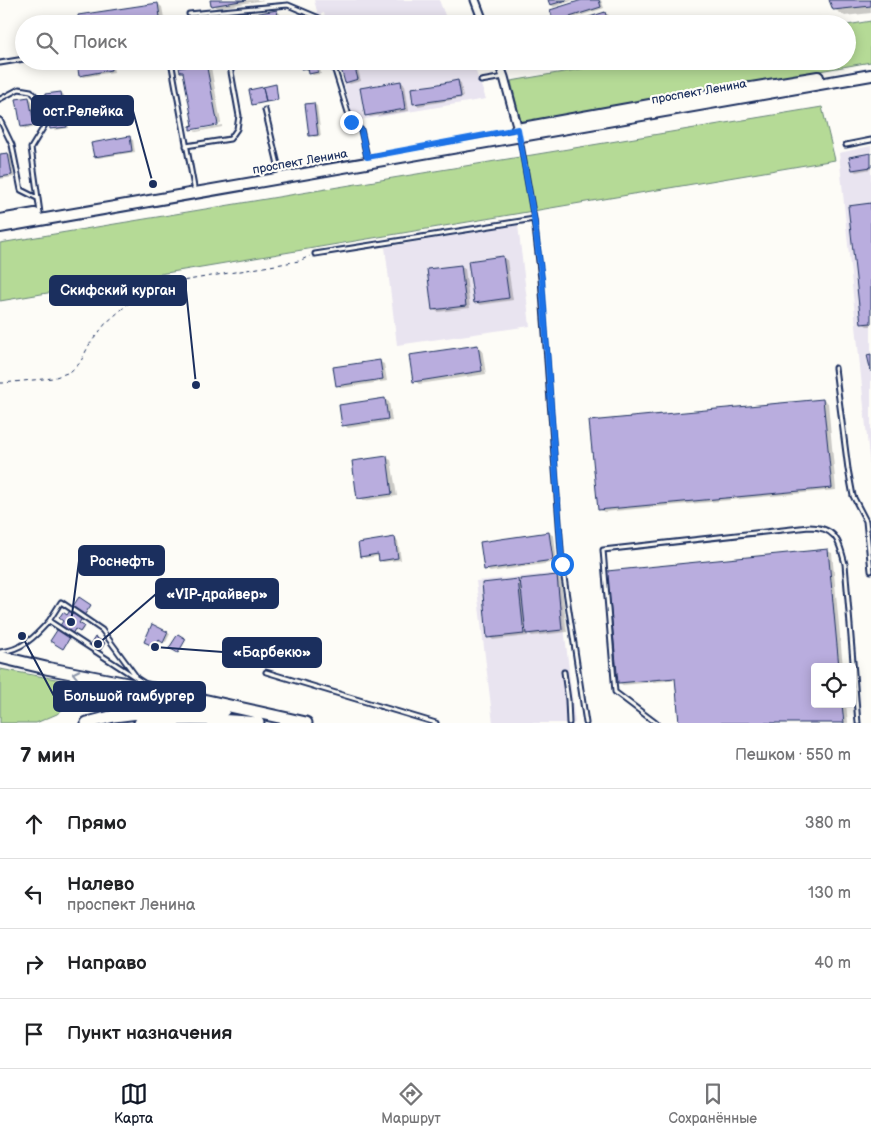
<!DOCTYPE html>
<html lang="ru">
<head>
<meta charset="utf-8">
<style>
	body { margin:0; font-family:"Balsamiq Sans",sans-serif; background:#f2f2f2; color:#202124 }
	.controls { position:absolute; right:15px; bottom:15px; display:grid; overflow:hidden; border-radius:5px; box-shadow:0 2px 12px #0003 }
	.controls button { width:45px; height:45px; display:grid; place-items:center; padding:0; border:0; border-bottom:1px solid #e0e0e0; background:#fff; color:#202124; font:25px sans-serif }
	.stop { position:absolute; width:15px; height:15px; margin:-11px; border:4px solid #1a73e8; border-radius:50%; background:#fff }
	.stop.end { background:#1a73e8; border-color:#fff; box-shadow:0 1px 5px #0008 }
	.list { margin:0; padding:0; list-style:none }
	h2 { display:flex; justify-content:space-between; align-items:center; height:65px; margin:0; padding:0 20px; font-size:21px }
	h2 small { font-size:16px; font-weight:400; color:#757577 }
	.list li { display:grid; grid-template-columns:32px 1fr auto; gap:15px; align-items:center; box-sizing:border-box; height:70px; padding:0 20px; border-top:1px solid #e0e0e0 }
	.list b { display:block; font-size:19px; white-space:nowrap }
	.list p { margin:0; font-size:16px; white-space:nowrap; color:#757577 }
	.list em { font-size:16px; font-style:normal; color:#757577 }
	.icon { flex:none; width:28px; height:28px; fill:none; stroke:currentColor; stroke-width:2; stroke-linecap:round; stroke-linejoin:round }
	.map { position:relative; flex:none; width:871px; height:723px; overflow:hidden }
	.search { position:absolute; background:#fff; box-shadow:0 2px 12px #0003; left:15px; right:15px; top:15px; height:55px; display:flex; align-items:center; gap:12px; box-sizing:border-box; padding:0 18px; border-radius:28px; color:#757577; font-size:19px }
	.sheet { height:345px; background:#fff }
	nav { display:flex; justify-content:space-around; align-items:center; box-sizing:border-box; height:70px; border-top:1px solid #e0e0e0; background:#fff; font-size:14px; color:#757577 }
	nav a { display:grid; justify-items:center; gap:2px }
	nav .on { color:#111827 }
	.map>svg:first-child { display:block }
</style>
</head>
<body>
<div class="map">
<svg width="871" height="723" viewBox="0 0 871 723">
	<rect width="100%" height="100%" fill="#fdfcf7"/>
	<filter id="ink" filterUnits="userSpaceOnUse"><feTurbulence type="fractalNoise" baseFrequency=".02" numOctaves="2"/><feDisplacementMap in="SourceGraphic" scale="10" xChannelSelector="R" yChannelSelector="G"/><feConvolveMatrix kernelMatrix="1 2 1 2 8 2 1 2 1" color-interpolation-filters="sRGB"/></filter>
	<g filter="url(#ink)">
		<path fill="#e9e4f0" d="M314,0H439L448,23L458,20L459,24H327L324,13L318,15Z
			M338,61H472L486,99L354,121Z
			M871,146V478L839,153Z
			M518,225L530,326L397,345L385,247Z
			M558,573L575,723H493L476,581Z"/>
		<path fill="#b5da96" stroke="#68847a" d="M871,21V62L521,123L511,81L628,61H847V25Z
			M822,107L835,160L0,301V243Z
			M0,669L61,680L69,690L71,703L57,714L36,723H0Z"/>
		<path fill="#0003" d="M212,0H264L217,8L213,5Z
			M549,0H574L554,7L551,5Z
			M586,0H601L604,8L558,23L555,22Z
			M830,0H871V13L845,16L834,9Z
			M158,4L162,7L165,24H81Z
			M276,11L280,13L282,24H246Z
			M605,13L609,15L611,24H572Z
			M93,61H112L114,72L84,77L81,75Z
			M301,61H325L326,67L320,68L321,74L313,75L310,73L309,70H306L302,68Z
			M341,61H356L361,81L350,84L347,82Z
			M206,64L211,67L221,123L198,127L194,126L185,73L181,71Z
			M458,81L461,83L463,98L418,106L415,104Z
			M401,82L405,85L409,111L370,117L366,115Z
			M61,93L64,95L69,128L55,130L52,128Z
			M29,98L32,100L37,127L26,129L22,127Z
			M314,104L317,106L321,136L314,137L311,135Z
			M222,125V127L196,132L194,131Z
			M129,138L133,140L135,152L98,158L95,156Z
			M8,154L11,156L14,177L0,179V156Z
			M871,154V169L856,172L853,170Z
			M871,204V326H867L862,323Z
			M502,257L507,260L513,300L480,305L475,302Z
			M460,266L465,269L470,308L438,312L434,310Z
			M477,346L482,349L486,374L419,384L415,381Z
			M380,362L384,364L387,381L342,388L337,385Z
			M384,399L389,402L392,421L348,428L344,425Z
			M823,400L828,403L836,490L604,512L599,509L591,423Z
			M387,458L391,460L397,496L363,501L359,498Z
			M549,533L554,536L557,562L490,572L485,569L482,543Z
			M395,539L398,541L401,560L383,562L380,560L379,556L365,558L362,556Z
			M827,551L832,553L843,667H815V704H846L848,723H680L676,680L623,685L619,683Z
			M557,577L561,579L567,632L532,636L528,633V636L493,640L489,637L518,581L522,583Z
			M80,599L91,606L79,624L84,628L81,632L76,629L64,648L68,617Z
			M153,626L170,634L166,642L161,640L158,647L145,641Z"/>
		<path fill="#b9adde" stroke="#1b2f5e" d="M210,0H247L211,6Z
			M548,0H567L550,5Z
			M582,0H599L601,7L554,22L550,10Z
			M829,0H871V6L833,10Z
			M158,3L161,24H79L78,15Z
			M277,10L279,23L244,24L243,16Z
			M605,12L609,24H568Z
			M214,19L215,24H188Z
			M85,61H110L111,70L79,76L77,63Z
			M300,61H322L323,66L317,67L318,72L309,74L308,68L301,69Z
			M339,61H353L358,79L345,83Z
			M206,63L218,125L190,130V126L193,125L183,72H180L179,68Z
			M458,80L461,97L413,104L411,88L434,85Z
			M401,81L405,109L365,116L360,88Z
			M276,84L278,100L266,102L263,87Z
			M263,87L266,102L252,105L249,90Z
			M61,92L67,127L50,129L45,94Z
			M29,97L34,125L21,127L16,99Z
			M314,103L318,135L309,136L305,104Z
			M130,136L132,151L94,157L91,143Z
			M8,153L12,175L0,177V154Z
			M871,153V167L852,170L849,157Z
			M871,203V323L861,324L848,206Z
			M503,256L509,298L474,303L468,261Z
			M461,265L466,306L432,310L427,269Z
			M478,345L482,371L413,382L409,355Z
			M871,354V372L867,355Z
			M380,360L383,379L336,386L333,367Z
			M385,398L388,419L342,426L339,405Z
			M823,399L832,488L598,510L589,421Z
			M387,456L392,494L357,499L352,461Z
			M549,532L553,560L484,570L480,542Z
			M395,537L398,558L379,561L378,554L360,557L358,543Z
			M828,549L839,667H815V704H842L844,723H679L675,678L618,683L607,571Z
			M557,575L562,630L526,634L520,579Z
			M518,579L524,634L487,638L482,583Z
			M79,597L91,605L79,623L84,626L80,632L75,629L63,649L50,641L63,621L59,618L63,612L67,615Z
			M152,624L168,632L163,643L159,640L155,647L144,642Z
			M178,634L186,639L178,653L169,648Z
			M95,637L105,643L100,651L90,645Z"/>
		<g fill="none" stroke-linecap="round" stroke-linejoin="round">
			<g stroke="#1b2f5e" stroke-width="7">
				<path id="service" d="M189,14L288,5L319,18L321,24
					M171,61L194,187
					M332,61L351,122L361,130L367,157
					M0,63L24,59
					M481,81L504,77
					M0,99L19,89L31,91L42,103L45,125L31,148L40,213
					M265,110L280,173
					M0,120L12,145L21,190L37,198
					M520,139L534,219L541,279L562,564L586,723
					M846,145L871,140
					M186,146L230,139L237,129L239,116L229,61
					M315,254L534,219
					M835,368L848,469L853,496L866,521L871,571
					M49,621L61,602L102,630L135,675
					M0,652C22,650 35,637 49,621L144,683
					M266,672L436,723
					M564,672L568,700L569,723
					M656,723L615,692L603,550L809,527C836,527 839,541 845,564L858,723"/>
			</g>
			<g stroke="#1b2f5e" stroke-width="11">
				<path id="minor" d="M475,0L484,24
					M498,61L504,77L519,133"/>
			</g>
			<g stroke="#1b2f5e" stroke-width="14">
				<path id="secondary" d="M517,129L672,101L818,77
					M0,220L35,214
					M0,227L871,75"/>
			</g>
			<g stroke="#1b2f5e" stroke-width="15">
				<path id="primary" d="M0,657L46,668L153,689L306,723
					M87,723L114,716L170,709L224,710
					M140,723C179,717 218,719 258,723"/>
			</g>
			<path stroke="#1b2f5e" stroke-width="1" stroke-dasharray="4 4" stroke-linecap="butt" d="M0,383H3L53,378L70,372L80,363L89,345L106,323L137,296L159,285L299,261L310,256"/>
			<use href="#service" stroke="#fdfcf7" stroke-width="3"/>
			<use href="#minor" stroke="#fdfcf7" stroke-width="7"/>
			<use href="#secondary" stroke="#fdfcf7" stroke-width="10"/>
			<use href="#primary" stroke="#fdfcf7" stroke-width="11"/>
		</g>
		<defs><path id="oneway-chevron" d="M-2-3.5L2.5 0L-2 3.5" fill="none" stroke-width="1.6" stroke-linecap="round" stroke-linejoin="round" transform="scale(1.25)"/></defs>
		<use stroke="#8c96aa" href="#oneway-chevron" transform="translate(76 674) rotate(-168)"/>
	</g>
	<g fill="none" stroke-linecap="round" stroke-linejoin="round" filter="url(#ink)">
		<path stroke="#1a73e8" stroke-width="6" d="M351,122L361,130L367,157L518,129L534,219L542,279L562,564"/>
	</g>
	<g text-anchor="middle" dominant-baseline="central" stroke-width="4.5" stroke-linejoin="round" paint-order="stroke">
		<g font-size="12" fill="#1b2f5e" stroke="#fdfcf7">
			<text transform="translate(699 92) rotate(-10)">проспект Ленина</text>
			<text transform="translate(300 162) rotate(-10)">проспект Ленина</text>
		</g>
	</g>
	<path fill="none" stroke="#1b2f5e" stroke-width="2" d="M153 184L133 111M196 385L186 290M71 622L79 561M98 644L156 594M155 647L223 652M22 636L54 696"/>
	<g fill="#1b2f5e" stroke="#fdfcf7" stroke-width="2">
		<circle cx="153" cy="184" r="5"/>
		<circle cx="196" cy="385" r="5"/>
		<circle cx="71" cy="622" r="5"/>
		<circle cx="98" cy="644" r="5"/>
		<circle cx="155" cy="647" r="5"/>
		<circle cx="22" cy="636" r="5"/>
	</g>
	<g fill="#1b2f5e" stroke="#1b2f5e" stroke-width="2">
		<rect x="32" y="96" width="101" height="29" rx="5"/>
		<rect x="50" y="276" width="136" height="29" rx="5"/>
		<rect x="79" y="546" width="85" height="29" rx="5"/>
		<rect x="156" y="579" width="122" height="29" rx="5"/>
		<rect x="223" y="638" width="98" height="29" rx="5"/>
		<rect x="54" y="682" width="151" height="29" rx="5"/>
	</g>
	<g font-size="14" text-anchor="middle" font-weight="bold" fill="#fff">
		<text x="83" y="116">ост.Релейка</text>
		<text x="118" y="295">Скифский курган</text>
		<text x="122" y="566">Роснефть</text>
		<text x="217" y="599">«VIP-драйвер»</text>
		<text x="272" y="657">«Барбекю»</text>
		<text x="129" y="701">Большой гамбургер</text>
	</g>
</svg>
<div class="controls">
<button><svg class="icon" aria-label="locate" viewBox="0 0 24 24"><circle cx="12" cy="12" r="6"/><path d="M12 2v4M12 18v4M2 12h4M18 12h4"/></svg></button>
</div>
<div class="stop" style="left:562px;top:564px"></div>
<div class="stop end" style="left:351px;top:122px"></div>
<div class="search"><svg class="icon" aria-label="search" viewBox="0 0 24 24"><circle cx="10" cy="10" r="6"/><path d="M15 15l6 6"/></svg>Поиск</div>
</div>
<section class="sheet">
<h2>7 мин<small>Пешком · 550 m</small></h2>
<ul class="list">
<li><svg class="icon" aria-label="ahead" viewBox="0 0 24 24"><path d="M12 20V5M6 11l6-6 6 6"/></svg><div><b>Прямо</b></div><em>380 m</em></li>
<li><svg class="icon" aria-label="left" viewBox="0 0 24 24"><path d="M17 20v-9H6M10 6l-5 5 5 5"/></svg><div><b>Налево</b><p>проспект Ленина</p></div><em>130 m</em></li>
<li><svg class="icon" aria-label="right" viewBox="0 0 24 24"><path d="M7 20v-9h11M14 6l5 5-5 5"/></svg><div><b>Направо</b></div><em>40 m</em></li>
<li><svg class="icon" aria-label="arrive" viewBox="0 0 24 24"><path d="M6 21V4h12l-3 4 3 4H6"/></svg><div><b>Пункт назначения</b></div></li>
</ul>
</section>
<nav>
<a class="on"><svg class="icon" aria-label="map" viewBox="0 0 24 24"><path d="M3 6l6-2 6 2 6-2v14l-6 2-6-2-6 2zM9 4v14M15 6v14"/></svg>Карта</a>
<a><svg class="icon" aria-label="directions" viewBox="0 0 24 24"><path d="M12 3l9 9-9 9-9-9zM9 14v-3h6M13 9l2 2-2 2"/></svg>Маршрут</a>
<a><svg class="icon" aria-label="saved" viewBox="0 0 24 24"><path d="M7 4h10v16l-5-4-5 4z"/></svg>Сохранённые</a>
</nav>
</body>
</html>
